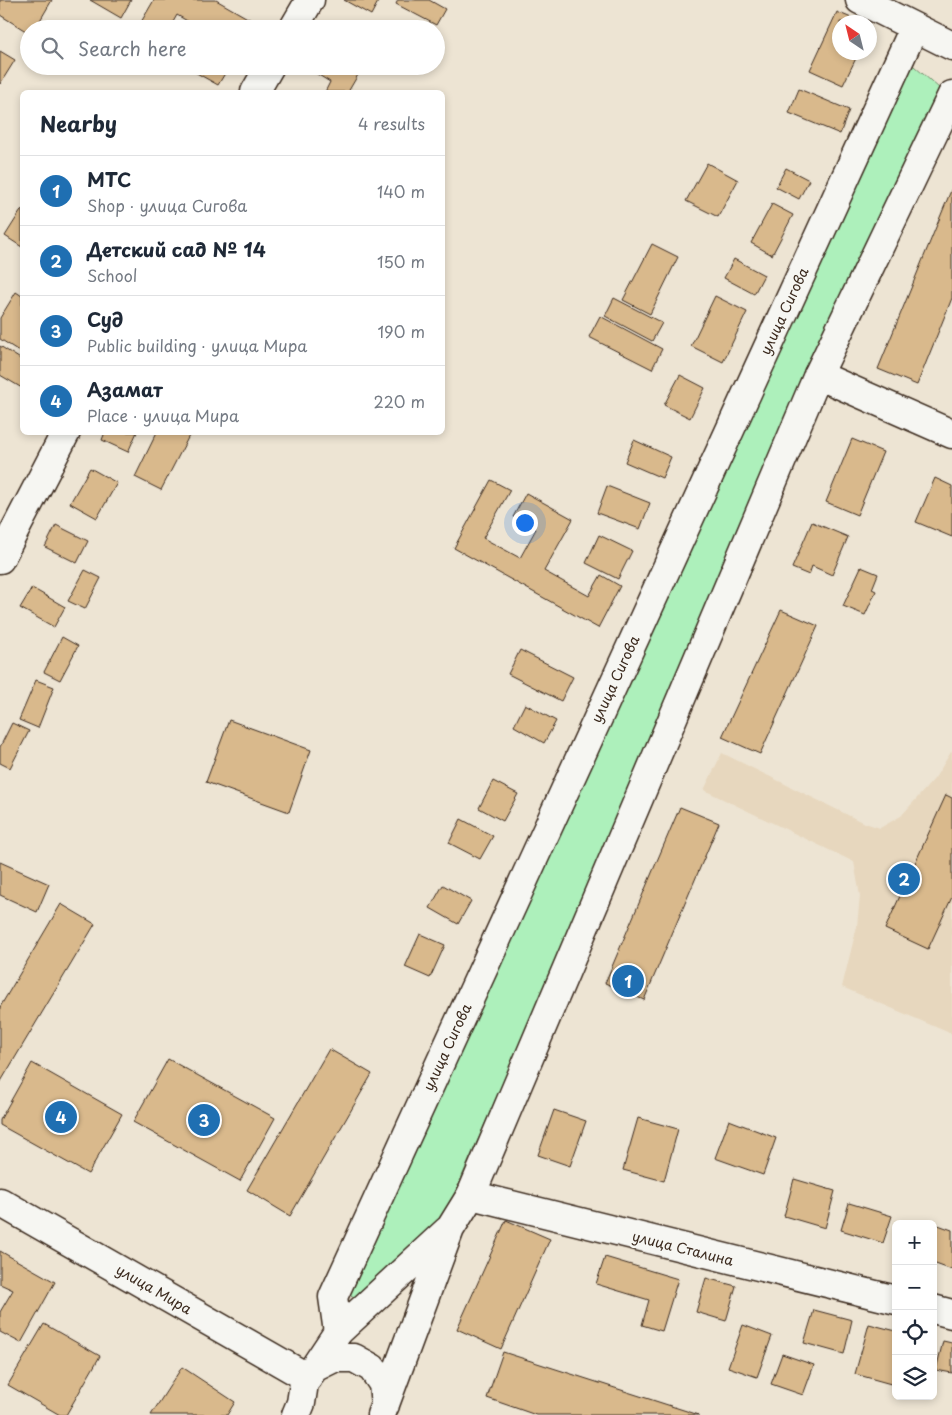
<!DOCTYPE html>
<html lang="en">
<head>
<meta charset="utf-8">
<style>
	body { margin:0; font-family:"Playpen Sans",sans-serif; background:#f6f6f7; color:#1f2937 }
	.controls { position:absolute; right:15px; bottom:15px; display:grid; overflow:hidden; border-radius:8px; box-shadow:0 2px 8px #0003 }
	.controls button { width:45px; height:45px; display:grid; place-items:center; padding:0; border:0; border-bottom:1px solid #e0e1e3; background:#fff; color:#1f2937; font:25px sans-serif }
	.compass { position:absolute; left:832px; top:15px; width:45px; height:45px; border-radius:50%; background:#fff; box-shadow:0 2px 8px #0003; rotate:325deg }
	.you { position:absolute; left:524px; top:522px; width:18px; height:18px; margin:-12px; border:4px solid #fff; border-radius:50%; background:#1a73e8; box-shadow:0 0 0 8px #1a73e833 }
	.badge { display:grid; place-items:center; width:32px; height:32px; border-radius:50%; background:#1f6fb2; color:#fff; font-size:16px; font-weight:700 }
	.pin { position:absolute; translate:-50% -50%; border:2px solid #fff; box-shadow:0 1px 5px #0006 }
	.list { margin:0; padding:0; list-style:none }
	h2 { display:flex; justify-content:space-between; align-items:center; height:65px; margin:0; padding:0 20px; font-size:21px }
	h2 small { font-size:16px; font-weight:400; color:#747a83 }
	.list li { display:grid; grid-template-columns:32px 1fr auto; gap:15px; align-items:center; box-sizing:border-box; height:70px; padding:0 20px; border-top:1px solid #e0e1e3 }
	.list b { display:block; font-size:19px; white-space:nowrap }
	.list p { margin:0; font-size:16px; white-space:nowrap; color:#747a83 }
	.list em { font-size:16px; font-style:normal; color:#747a83 }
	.icon { flex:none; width:28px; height:28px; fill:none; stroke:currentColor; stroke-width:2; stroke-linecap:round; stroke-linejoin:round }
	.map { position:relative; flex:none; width:952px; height:1415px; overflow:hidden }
	.search { position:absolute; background:#fff; box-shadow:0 2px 8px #0003; left:20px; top:20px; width:425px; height:55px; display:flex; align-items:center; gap:12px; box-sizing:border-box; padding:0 18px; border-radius:28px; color:#747a83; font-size:19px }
	.panel { position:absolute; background:#fff; box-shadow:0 2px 8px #0003; left:20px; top:90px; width:425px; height:345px; border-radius:8px }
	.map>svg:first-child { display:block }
</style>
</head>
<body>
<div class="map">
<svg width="952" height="1415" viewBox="0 0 952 1415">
	<rect width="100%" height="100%" fill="#ede4d3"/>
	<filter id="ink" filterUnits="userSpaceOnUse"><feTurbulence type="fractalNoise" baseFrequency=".02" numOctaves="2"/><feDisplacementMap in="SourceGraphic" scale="10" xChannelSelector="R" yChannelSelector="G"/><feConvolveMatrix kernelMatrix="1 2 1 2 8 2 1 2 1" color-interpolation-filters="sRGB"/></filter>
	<g filter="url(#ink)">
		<path fill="#e7d7be" d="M951,752L952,753V1034L842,987L857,926L860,896L854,862L704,790L722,753L862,822L880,828L901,816L935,778Z"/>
		<path fill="#adf0bb" stroke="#748d6c" d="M906,59L939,88L445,1215L357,1299L346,1292Z"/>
		<path fill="#d9b98c" stroke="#3b2a1e" d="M0,0H52L35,29H29V33L0,15Z
			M90,0H131L121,18Z
			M154,0H216L251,20L247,29H201L177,15L169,29H137Z
			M344,0H379L371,15Z
			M398,0H429L445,9L436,25L396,4Z
			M837,12L861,22H840V52H859L843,85L810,70Z
			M0,51L15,60L0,84Z
			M184,66H221L227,70L218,85Z
			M304,66H359L362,68L348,92H325L330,82Z
			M799,89L849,110L840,134L789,113Z
			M707,163L738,180L718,217L686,201Z
			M786,168L809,180L799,199L776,187Z
			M952,188V298L917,385L878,369Z
			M772,204L793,215L772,255L751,243Z
			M22,209V247L5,236Z
			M652,244L678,257L650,314L623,300Z
			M734,259L764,275L754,294L724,278Z
			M16,292L22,296V353L0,339V318Z
			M715,296L747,312L723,362L691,346Z
			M614,298L662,323L652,341L605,316Z
			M600,316L662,349L652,369L589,337Z
			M0,346L22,360V388L0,375Z
			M680,375L705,388L690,418L664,405Z
			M105,432H137L128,452L102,440Z
			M157,432H191L161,490L135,477Z
			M852,439L883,452L857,515L826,502Z
			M634,440L671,457L662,478L625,462Z
			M90,468L117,483L97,518L70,503Z
			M935,478L952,486V537L916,522Z
			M491,480L510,490L483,538L520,558L536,529L513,517L526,493L573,519L544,571L589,596L601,575L620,586L598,628L454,548Z
			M607,486L650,503L640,529L597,513Z
			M812,522L848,537L832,575L812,566L809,575L792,568Z
			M56,525L88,541L77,563L45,547Z
			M599,535L632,551L618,579L586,563Z
			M861,567L878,574L872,589L876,591L865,615L843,606Z
			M85,570L101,578L85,609L68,601Z
			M32,588L65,607L54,627L20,608Z
			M781,610L818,626L760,754L722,737Z
			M62,637L78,646L60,680L44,672Z
			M520,650L573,677L561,701L508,674Z
			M36,680L54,687L38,728L19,720Z
			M525,704L556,721L544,743L514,726Z
			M229,720L311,750L289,812L206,782Z
			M12,723L29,731L10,768L0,763V747Z
			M493,781L518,794L503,821L479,808Z
			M946,795L952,798V897L928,949L885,929Z
			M680,807L719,823L644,1000L605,983Z
			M461,819L493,836L480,859L449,843Z
			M0,862L49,884L37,912L0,895Z
			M443,885L471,901L458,924L430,908Z
			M61,904L95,924L0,1083V1007Z
			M420,934L445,945L430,978L405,967Z
			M329,1049L372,1074L290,1216L247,1190Z
			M168,1059L275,1118L240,1181L133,1122Z
			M32,1063L122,1114L88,1174L0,1125V1120Z
			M554,1110L586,1121L570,1166L538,1155Z
			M638,1118L678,1129L664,1181L623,1170Z
			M729,1120L776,1138L763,1175L715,1158Z
			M794,1179L835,1191L825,1228L784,1216Z
			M849,1203L892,1216L883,1243L841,1230Z
			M506,1220L550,1239L501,1349L457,1329Z
			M927,1221L952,1230V1270L933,1263V1224H926Z
			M0,1251L55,1282L21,1343L0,1332V1312L13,1290L0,1284Z
			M605,1257L678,1279L662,1331L642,1325L649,1300L596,1284Z
			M706,1278L736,1286L726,1321L696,1312Z
			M814,1310L852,1320L844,1354L804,1343Z
			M44,1324L100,1356L66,1415H60L8,1385Z
			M869,1324L896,1331V1369L891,1384L855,1374Z
			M743,1325L772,1336L757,1377L728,1367Z
			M943,1341L952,1343V1373L936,1370Z
			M503,1352L699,1415H536L487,1398Z
			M782,1354L814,1365L803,1395L771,1384Z
			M182,1367L235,1402L227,1415H151Z"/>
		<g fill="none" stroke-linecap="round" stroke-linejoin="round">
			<g stroke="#3b2a1e" stroke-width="31">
				<path id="street" d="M860,0L952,46
					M293,29L310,0
					M255,92L270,66
					M818,375L952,434
					M0,559L66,432
					M471,1195L896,1300
					M933,1309L952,1314
					M338,1332L333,1297L914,28"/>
			</g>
			<g stroke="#3b2a1e" stroke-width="31">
				<path id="secondary" d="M0,1202L308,1378
					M316,1367L334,1358H354L372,1368L383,1384L385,1405
					M296,1415L301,1403L304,1383L338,1332L447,1231
					M381,1415L450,1229L471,1195L818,375L952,95"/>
			</g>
			<use href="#street" stroke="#f6f6f2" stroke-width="28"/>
			<use href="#secondary" stroke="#f6f6f2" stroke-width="28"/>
		</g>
	</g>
	<g text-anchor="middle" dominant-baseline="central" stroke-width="5" stroke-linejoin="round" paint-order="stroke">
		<g font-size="14" fill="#3b2a1e" stroke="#f6f6f2">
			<text transform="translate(784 311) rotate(-65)">улица Сигова</text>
			<text transform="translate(615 679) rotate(-65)">улица Сигова</text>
			<text transform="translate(447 1047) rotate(-65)">улица Сигова</text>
			<text transform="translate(683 1248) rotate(14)">улица Сталина</text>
			<text transform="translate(154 1289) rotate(30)">улица Мира</text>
		</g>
	</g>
</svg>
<div class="controls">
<button>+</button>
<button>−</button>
<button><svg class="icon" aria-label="locate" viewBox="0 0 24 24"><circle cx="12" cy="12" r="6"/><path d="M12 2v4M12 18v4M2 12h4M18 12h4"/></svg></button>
<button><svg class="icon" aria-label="layers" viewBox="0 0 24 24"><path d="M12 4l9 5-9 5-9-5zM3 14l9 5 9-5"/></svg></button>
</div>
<svg class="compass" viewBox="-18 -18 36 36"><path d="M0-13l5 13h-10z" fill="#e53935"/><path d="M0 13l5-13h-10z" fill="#747a83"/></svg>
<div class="you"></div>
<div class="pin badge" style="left:628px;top:981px">1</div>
<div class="pin badge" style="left:904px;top:879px">2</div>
<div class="pin badge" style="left:204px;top:1120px">3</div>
<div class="pin badge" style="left:61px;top:1117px">4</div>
<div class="search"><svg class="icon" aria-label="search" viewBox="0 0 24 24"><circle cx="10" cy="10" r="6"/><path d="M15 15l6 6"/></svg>Search here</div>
<section class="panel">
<h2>Nearby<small>4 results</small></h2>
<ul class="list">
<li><span class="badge">1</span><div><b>МТС</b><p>Shop · улица Сигова</p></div><em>140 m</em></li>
<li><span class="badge">2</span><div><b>Детский сад № 14</b><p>School</p></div><em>150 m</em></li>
<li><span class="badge">3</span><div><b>Суд</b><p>Public building · улица Мира</p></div><em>190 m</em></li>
<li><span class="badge">4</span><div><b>Азамат</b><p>Place · улица Мира</p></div><em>220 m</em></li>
</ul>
</section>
</div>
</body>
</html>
